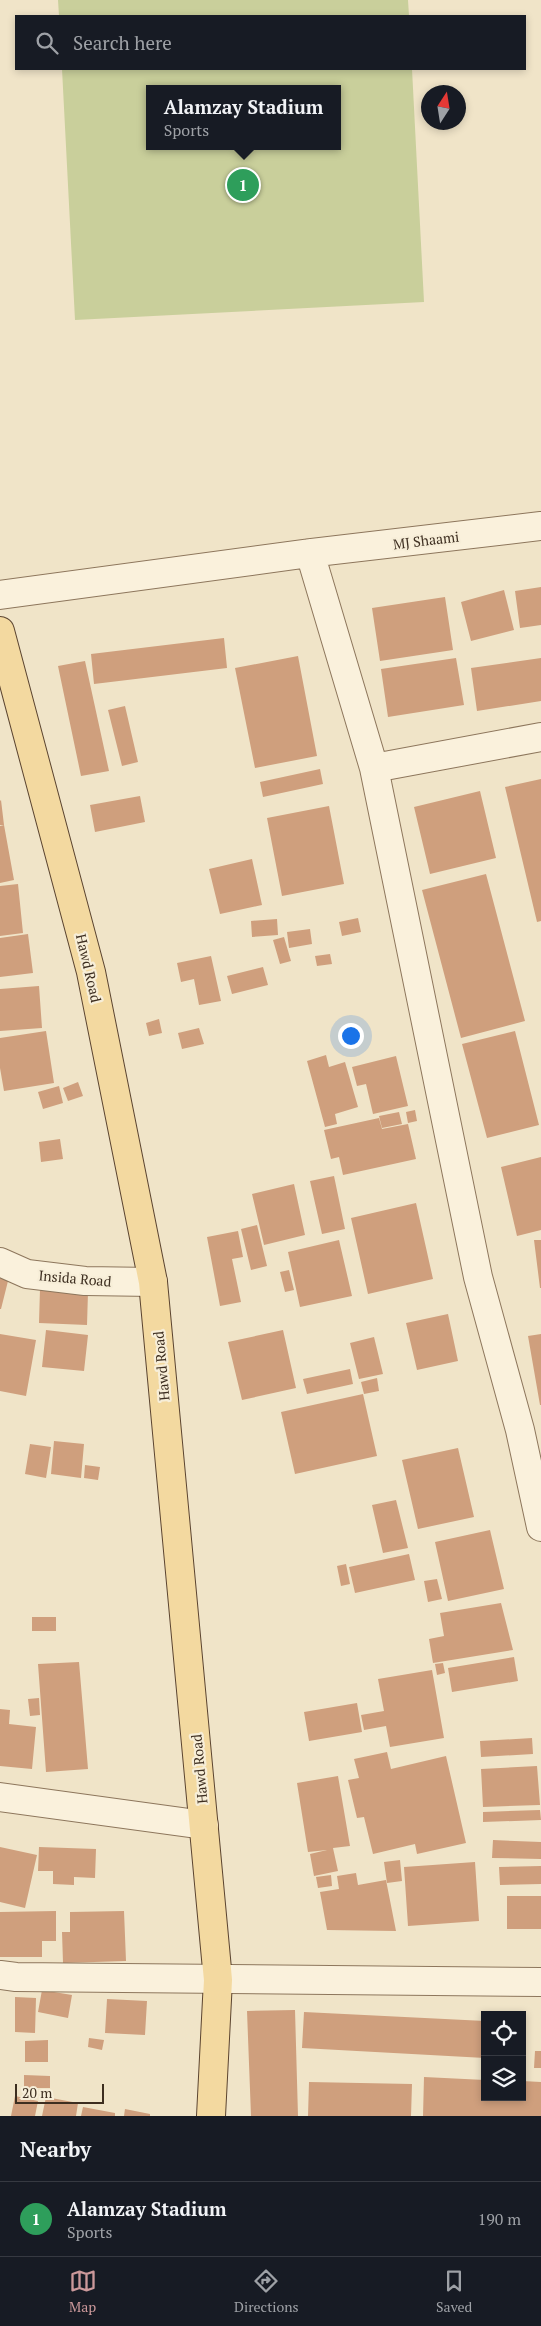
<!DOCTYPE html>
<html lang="en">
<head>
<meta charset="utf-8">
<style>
	body { margin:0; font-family:"PT Serif",serif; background:#20242c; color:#f1f3f6 }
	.controls { position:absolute; right:15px; bottom:15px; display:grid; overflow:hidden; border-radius:0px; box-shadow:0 2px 8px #0003 }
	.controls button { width:45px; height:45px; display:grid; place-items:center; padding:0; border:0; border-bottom:1px solid #363941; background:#171b24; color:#f1f3f6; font:25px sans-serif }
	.compass { position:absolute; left:421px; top:85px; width:45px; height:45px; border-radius:50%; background:#171b24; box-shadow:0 2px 8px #0003; rotate:12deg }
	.scale { position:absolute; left:15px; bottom:12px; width:89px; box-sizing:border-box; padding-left:5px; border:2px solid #3d2e20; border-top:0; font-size:14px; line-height:18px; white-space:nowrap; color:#3d2e20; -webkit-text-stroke:4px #f7eed8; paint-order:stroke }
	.you { position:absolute; left:350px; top:1035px; width:18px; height:18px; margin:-12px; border:4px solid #fff; border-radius:50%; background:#1a73e8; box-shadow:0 0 0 8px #1a73e833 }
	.badge { display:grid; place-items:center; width:32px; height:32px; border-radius:50%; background:#cc999b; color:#fff; font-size:16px; font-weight:700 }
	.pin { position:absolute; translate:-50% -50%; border:2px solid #fff; box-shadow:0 1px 5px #0006 }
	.popup { position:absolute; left:146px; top:85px; width:195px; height:65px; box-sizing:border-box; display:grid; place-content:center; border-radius:0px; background:#171b24; filter:drop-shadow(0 1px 4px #0005); font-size:16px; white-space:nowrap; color:#9ea1a6 }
	.popup b { font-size:19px; color:#f1f3f6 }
	.popup::after { content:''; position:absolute; left:50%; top:100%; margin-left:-10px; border:10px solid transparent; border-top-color:#171b24 }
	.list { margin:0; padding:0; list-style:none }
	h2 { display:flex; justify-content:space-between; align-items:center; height:65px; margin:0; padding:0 20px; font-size:21px }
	h2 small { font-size:16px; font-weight:400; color:#9ea1a6 }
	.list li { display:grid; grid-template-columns:32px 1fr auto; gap:15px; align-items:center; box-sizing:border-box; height:75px; padding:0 20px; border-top:1px solid #363941 }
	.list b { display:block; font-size:19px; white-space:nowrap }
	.list p { margin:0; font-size:16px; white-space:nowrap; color:#9ea1a6 }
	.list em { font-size:16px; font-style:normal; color:#9ea1a6 }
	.icon { flex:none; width:28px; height:28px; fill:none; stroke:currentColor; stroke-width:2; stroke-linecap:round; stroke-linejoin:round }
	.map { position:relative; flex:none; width:541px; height:2116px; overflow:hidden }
	.search { position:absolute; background:#171b24; box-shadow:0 2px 8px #0003; left:15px; right:15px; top:15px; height:55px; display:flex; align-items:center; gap:12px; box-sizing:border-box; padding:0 18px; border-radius:0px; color:#9ea1a6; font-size:19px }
	.sheet { height:140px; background:#171b24 }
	nav { display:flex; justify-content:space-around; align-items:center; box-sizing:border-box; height:70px; border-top:1px solid #363941; background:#171b24; font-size:14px; color:#9ea1a6 }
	nav a { display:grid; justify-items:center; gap:2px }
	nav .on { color:#cc999b }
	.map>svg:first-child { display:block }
</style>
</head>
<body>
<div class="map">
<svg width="541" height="2116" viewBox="0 0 541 2116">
	<rect width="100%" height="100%" fill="#f0e4c8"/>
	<path fill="#c9cf9b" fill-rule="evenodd" d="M58,0H408L409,16H59Z
		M62,69H412L424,302L75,320ZM149,89H337V146H149Z"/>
	<path fill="#cf9f7d" d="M541,587V625L520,628L515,591Z
		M504,590L514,630L471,641L461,602Z
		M445,597L453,650L380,661L372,608Z
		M224,638L227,668L94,684L91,654Z
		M298,656L317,756L255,768L235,668Z
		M456,658L464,705L388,717L381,669Z
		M541,658V701L477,711L471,668Z
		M85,661L109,771L81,776L58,666Z
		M125,706L138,762L122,766L108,710Z
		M320,769L323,784L263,797L260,782Z
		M541,779V921L537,922L505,787Z
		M480,791L496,858L430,874L414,807Z
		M140,796L145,822L95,832L90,805Z
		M1,800L4,825H0V801Z
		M329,806L344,884L282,896L267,818Z
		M4,825L14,880L0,883V826Z
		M252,859L262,905L220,914L209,869Z
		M486,874L525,1021L461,1038L422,890Z
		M18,884L23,933L0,936V886Z
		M358,918L361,932L342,936L339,922Z
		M277,919L278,935L252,937L251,921Z
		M310,929L312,944L289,948L287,932Z
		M28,934L33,973L0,977V938Z
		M284,937L291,961L280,964L273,940Z
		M330,954L332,964L317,966L315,956Z
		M211,956L221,1001L199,1005L194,979L181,982L177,963Z
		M263,967L268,985L232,994L227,976Z
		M39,986L42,1028L0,1031V989Z
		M159,1019L162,1033L149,1036L146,1023Z
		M199,1028L204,1044L182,1049L178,1033Z
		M46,1031L54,1083L4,1091L0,1068V1038Z
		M515,1031L539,1125L487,1138L462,1044Z
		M326,1055L329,1067L345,1062L358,1107L335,1114L337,1124L325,1127L307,1061Z
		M396,1056L408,1106L373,1114L366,1084L357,1086L352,1067Z
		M78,1082L83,1096L68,1101L63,1088Z
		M59,1086L63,1103L43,1109L38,1092Z
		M415,1110L417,1121L408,1123L406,1112Z
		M399,1112L402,1124L382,1128L379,1116Z
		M379,1118L382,1129L408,1124L416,1159L343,1175L339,1157L331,1159L324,1130Z
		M60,1139L63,1159L41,1162L39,1142Z
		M541,1157V1230L517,1236L501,1167Z
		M334,1176L345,1229L322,1234L310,1181Z
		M294,1184L305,1235L264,1245L252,1194Z
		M416,1203L433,1279L368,1294L351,1218Z
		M257,1225L267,1266L251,1270L241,1229Z
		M238,1231L243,1257L232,1259L241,1302L220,1306L207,1237Z
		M339,1240L352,1296L300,1307L288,1252Z
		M534,1240H541V1288H540Z
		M289,1270L294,1290L285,1292L280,1272Z
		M0,1278L8,1281L1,1309H0Z
		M40,1289L88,1292L87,1325L39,1323Z
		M448,1314L458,1361L417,1370L406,1323Z
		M46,1330L88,1335L84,1371L42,1367Z
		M283,1330L296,1388L242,1400L228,1342Z
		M0,1334L36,1340L26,1396L0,1391Z
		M541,1334V1405H540L528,1336Z
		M374,1337L383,1374L359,1379L350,1343Z
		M350,1369L353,1384L307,1394L303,1379Z
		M377,1378L379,1391L364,1394L361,1382Z
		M363,1394L377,1456L295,1474L281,1412Z
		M54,1441L84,1444L81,1478L51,1474Z
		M30,1444L51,1447L46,1478L25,1474Z
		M458,1448L474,1517L418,1529L402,1460Z
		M85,1465L100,1467L98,1480L84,1478Z
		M396,1500L408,1548L383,1553L372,1505Z
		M490,1530L504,1589L448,1601L435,1542Z
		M409,1554L415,1580L355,1593L349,1567Z
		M346,1564L350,1584L341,1586L337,1566Z
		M437,1579L442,1599L428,1602L424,1581Z
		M501,1603L513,1650L433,1663L429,1639L444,1636L440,1613Z
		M32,1617H56V1631H32Z
		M514,1657L518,1681L452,1692L448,1668Z
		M79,1662L88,1769L46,1772L38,1664Z
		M443,1663L445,1673L437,1675L435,1664Z
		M432,1670L444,1738L390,1747L386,1726L364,1730L361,1715L384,1711L378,1679Z
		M39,1698L40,1715L30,1716L28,1699Z
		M357,1703L362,1732L309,1741L304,1712Z
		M0,1709L10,1710L9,1724L36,1727L32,1769L0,1766Z
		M532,1738L533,1754L481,1757L480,1741Z
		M387,1752L391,1769L446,1756L466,1843L417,1854L415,1844L373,1854L364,1817L357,1818L348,1780L359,1778L354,1759Z
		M537,1766L540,1805L483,1807L481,1769Z
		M338,1776L350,1846L333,1848L338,1871L314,1876L310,1854L327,1850L308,1852L297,1783Z
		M540,1810L541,1820L483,1822V1812Z
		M493,1840L541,1842V1859L492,1858Z
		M0,1847L37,1855L25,1908L0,1902Z
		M39,1847L96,1849L95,1878L74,1877V1885L53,1884V1871H38Z
		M400,1860L402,1881L387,1883L384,1862Z
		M475,1862L479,1921L408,1926L404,1867Z
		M541,1866V1884L500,1885L499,1867Z
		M356,1873L358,1885L386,1880L396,1931L327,1930L320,1892L339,1889L337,1876Z
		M331,1875L332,1886L318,1888L316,1877Z
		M507,1896H541V1929H507Z
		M56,1911V1941H42V1957H0V1912Z
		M124,1911L126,1961L63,1963L62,1932H70V1912Z
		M42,1990L72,1995L68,2018L38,2012Z
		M15,1997L36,1998L35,2033L15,2032Z
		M107,1999L147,2001L145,2035L105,2033Z
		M295,2010L298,2116H251L247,2011Z
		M304,2012L485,2021V2058L302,2048Z
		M89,2038L104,2040L102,2050L88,2047Z
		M48,2040V2062H25V2041Z
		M535,2051H541V2068H534Z
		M24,2075L50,2076V2088H24Z
		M424,2077L485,2080V2097H522V2081L541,2082V2116H423Z
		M309,2082L412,2084L411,2116H308Z
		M15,2096L38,2101L35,2116H11Z
		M46,2097L78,2103L76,2116H42Z
		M83,2107L115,2113V2116H81Z
		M125,2109L150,2114V2116H124Z"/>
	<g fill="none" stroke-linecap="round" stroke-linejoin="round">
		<g stroke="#8d765c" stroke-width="30">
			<path id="minor" d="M310,553L374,768L478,1277L520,1430L541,1527
				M0,595L310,553L541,526
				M374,768L541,737
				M0,1262L27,1274L85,1281L153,1282
				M0,1797L204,1825
				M0,1975L16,1977L541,1982"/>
		</g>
		<g stroke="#5b4430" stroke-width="30">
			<path id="major" d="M0,631L91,972L153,1282L218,1980L211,2116"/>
		</g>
		<use href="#minor" stroke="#faf1dc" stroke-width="28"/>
		<use href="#major" stroke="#f3d9a0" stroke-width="28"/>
	</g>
	<g text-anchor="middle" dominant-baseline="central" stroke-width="4.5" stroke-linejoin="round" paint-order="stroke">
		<g font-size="14" fill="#3d2e20" stroke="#f7eed8">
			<text transform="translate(426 540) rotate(-7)">MJ Shaami</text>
			<text transform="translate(89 968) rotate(77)">Hawd Road</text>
			<text transform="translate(75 1278) rotate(5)">Insida Road</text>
			<text transform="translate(161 1366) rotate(-95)">Hawd Road</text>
			<text transform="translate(199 1769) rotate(-95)">Hawd Road</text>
		</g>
	</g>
</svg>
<div class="controls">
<button><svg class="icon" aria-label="locate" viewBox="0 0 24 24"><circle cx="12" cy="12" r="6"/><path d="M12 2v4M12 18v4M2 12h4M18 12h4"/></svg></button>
<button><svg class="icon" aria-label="layers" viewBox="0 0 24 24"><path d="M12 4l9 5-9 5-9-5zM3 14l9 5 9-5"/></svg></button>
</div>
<svg class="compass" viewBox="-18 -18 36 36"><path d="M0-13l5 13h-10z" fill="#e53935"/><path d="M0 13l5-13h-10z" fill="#9ea1a6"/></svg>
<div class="scale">20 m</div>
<div class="you"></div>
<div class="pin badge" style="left:243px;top:185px;background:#2e9e5b">1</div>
<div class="popup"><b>Alamzay Stadium</b>Sports</div>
<div class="search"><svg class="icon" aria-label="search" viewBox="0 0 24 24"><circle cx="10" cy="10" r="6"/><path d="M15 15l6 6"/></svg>Search here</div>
</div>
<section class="sheet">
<h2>Nearby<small></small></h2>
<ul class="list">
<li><span class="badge" style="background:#2e9e5b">1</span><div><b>Alamzay Stadium</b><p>Sports</p></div><em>190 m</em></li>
</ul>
</section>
<nav>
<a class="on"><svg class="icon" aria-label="map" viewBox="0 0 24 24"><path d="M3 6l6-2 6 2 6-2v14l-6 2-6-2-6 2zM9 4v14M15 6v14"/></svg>Map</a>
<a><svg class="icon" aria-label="directions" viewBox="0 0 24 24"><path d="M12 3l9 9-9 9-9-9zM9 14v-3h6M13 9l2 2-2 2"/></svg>Directions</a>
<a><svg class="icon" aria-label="saved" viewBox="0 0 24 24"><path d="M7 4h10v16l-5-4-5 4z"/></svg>Saved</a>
</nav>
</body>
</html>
